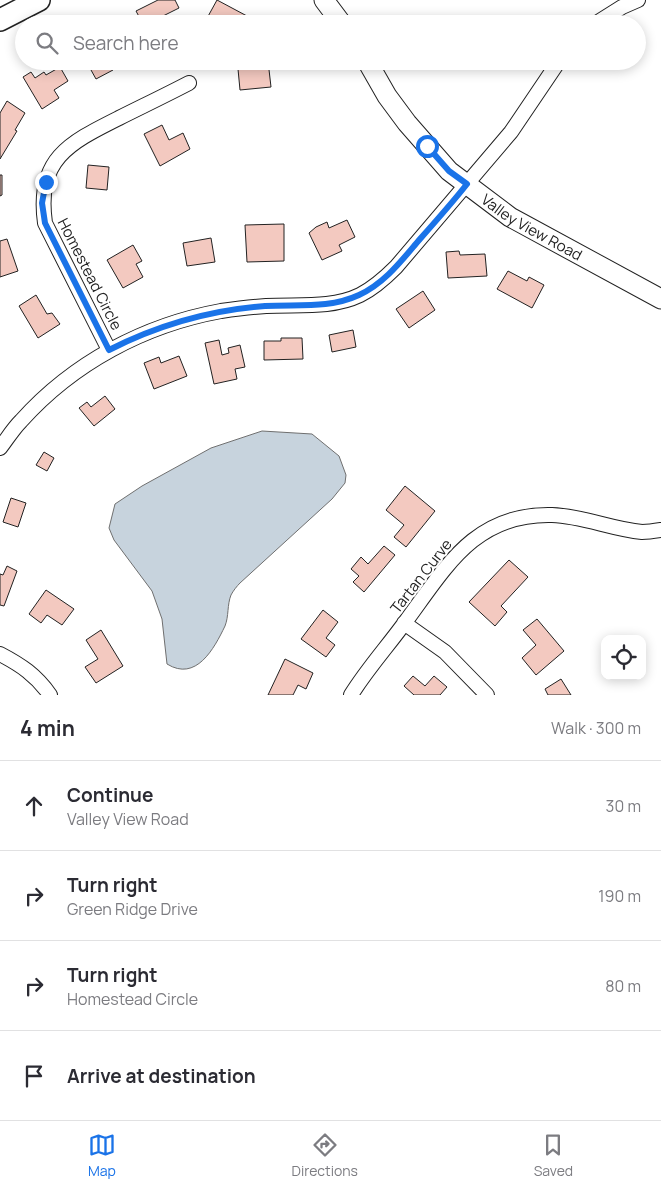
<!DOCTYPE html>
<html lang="en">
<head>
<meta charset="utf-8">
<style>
	body { margin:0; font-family:Manrope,sans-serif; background:#f2f2f3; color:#2b2b33 }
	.controls { position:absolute; right:15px; bottom:15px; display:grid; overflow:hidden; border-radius:10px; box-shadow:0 2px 12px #0003 }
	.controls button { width:45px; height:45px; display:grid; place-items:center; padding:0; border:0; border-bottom:1px solid #e1e1e2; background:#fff; color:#2b2b33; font:25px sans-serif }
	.stop { position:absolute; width:15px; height:15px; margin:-11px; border:4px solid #1a73e8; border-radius:50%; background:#fff }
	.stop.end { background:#1a73e8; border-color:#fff; box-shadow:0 1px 5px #0008 }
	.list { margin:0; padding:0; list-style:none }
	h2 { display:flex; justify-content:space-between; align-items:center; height:65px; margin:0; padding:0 20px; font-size:21px }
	h2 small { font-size:16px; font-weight:400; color:#7c7c81 }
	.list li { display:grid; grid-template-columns:32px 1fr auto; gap:15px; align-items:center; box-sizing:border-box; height:90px; padding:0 20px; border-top:1px solid #e1e1e2 }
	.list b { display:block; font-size:19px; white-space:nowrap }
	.list p { margin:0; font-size:16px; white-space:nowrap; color:#7c7c81 }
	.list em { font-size:16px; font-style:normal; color:#7c7c81 }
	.icon { flex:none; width:28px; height:28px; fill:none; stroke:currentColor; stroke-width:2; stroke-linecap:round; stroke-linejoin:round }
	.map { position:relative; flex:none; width:661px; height:695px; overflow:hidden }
	.search { position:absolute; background:#fff; box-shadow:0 2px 12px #0003; left:15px; right:15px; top:15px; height:55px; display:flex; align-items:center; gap:12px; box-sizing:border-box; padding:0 18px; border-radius:28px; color:#7c7c81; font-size:19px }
	.sheet { height:425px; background:#fff }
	nav { display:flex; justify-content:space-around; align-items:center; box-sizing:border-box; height:70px; border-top:1px solid #e1e1e2; background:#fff; font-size:14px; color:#7c7c81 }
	nav a { display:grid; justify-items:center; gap:2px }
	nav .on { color:#1a73e8 }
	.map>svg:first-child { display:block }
</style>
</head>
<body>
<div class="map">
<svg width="661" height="695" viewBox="0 0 661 695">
	<rect width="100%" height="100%" fill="#fff"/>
	<path fill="#c7d3dd" stroke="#6f6f6f" d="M262,431L312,434L339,456L346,475L345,483L332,499L240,583C237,586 233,591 231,595C227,605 229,616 225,626C214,649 196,682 167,664L162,619L152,591L114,540L109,528L115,504L142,486L211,448Z"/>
	<path fill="#f3c9c0" stroke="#222" d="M158,0H175L179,8L163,16L167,24H143L136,11Z
		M217,0L247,16L243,24H212L206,20Z
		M86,61H117L112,64L113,70L96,79Z
		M251,61H268L271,87L240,90L238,69L252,68Z
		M60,67L68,81L54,90L59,98L42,109L23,77L31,72L35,78L44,72L46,75Z
		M7,101L25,113L15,130L17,131L0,159V113Z
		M162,125L169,140L183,133L190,149L160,166L144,134Z
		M88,165L109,167L107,190L86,188Z
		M0,175H2V195L0,196Z
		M347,220L355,237L339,245L342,251L322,260L309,233L316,227L327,222L329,228Z
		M284,224V261L247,262L245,225Z
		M211,238L215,262L187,266L183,243Z
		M7,239L18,271L0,277V241Z
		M133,245L142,261L136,264L143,277L123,288L107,260Z
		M459,251L460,255L485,254L487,276L448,278L446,252Z
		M508,271L527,281L529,277L544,285L532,308L497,289Z
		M423,291L435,310L409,328L396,309Z
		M36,295L47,314L52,313L60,324L38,338L19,306Z
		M353,330L356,347L332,352L329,335Z
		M281,338H302L303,359L264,360V341H281Z
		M219,340L222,355L229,353L228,348L240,345L245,367L235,369L237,379L214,384L205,343Z
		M179,356L187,376L154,389L144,363L159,357L161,363Z
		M105,396L115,409L94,426L79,408L87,402L91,407Z
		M44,452L54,458L47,471L36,465Z
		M405,486L435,511L406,547L394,537L404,525L386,510Z
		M11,498L26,503L18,527L3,522Z
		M384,546L395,555L364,592L353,582L359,576L351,569L361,557L368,564Z
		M509,560L528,577L501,606L507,612L495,626L469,602Z
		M7,566L17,571L4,606L0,605V574L3,575Z
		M46,590L74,609L62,625L47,615L41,623L29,614Z
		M323,610L338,622L326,638L335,645L326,657L301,639Z
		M537,619L564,651L536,675L522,658L536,645L523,630Z
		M101,630L123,666L96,683L85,667L98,659L86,640Z
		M285,659L313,673L306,689L298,685L293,695H268Z
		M413,676L425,686L434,676L447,687L440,695H414L404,686Z
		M561,679L571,695H548L545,689Z"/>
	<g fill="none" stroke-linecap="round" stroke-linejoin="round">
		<g stroke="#222" stroke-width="16">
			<path id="street" d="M595,24L622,7L638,0
				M109,350L45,223C36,159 69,143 119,118C143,106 166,95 189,83
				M0,448C7,439 13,429 21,421C73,363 144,325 221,311C235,309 251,307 266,306C297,304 331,309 360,295C374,288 385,278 396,267L511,132L559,61
				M404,623L445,652L487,695
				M0,654C21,665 36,675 50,695
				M351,695C367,669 388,646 406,621C446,567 475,513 552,515C583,516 611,529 642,532C648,532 655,531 661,530"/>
		</g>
		<g stroke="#222" stroke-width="21">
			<g id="secondary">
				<path d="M324,0L342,24"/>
				<path id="s1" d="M367,61L387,96L407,123L449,171L510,217L661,299"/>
			</g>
		</g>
		<g stroke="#222" stroke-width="24">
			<path id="primary" d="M0,20L39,0"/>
		</g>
		<use href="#street" stroke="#fff" stroke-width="14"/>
		<use href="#secondary" stroke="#fff" stroke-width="19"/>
		<use href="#primary" stroke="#fff" stroke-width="21"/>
	</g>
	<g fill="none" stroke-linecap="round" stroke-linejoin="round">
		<path stroke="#1a73e8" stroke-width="6" d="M46,182L42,203L45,223L109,350C158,325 211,310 265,306C297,304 329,309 359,295C385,283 402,260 420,239C436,221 452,203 467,184L449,171L427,146"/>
	</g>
	<g text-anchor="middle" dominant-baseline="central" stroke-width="4" stroke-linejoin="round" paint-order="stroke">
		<g font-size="15" fill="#222" stroke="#fff">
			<text stroke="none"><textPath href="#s1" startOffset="238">Valley View Road</textPath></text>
			<text transform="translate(90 274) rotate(63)">Homestead Circle</text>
			<text transform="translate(421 576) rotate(-52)">Tartan Curve</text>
		</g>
	</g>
</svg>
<div class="controls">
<button><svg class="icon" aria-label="locate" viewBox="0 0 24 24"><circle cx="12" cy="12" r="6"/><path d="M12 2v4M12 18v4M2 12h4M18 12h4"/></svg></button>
</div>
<div class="stop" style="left:427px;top:146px"></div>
<div class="stop end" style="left:46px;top:182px"></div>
<div class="search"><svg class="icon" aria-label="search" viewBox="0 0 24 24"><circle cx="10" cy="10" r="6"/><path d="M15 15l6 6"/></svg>Search here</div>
</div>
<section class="sheet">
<h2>4 min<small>Walk · 300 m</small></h2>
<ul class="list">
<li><svg class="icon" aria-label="ahead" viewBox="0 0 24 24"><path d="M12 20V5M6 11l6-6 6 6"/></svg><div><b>Continue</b><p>Valley View Road</p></div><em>30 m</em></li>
<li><svg class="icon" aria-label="right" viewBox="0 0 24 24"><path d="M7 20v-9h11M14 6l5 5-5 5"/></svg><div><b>Turn right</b><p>Green Ridge Drive</p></div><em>190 m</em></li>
<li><svg class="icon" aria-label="right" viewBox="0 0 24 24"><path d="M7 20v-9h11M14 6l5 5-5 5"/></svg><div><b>Turn right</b><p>Homestead Circle</p></div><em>80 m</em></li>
<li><svg class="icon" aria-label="arrive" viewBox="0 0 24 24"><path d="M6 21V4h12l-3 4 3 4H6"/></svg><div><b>Arrive at destination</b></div></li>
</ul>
</section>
<nav>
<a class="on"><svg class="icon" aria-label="map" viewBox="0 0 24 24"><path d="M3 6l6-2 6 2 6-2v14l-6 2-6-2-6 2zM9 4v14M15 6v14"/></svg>Map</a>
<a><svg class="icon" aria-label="directions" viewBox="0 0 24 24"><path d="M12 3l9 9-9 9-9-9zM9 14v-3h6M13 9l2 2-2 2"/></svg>Directions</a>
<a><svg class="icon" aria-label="saved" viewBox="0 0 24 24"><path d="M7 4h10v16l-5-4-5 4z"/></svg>Saved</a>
</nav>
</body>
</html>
